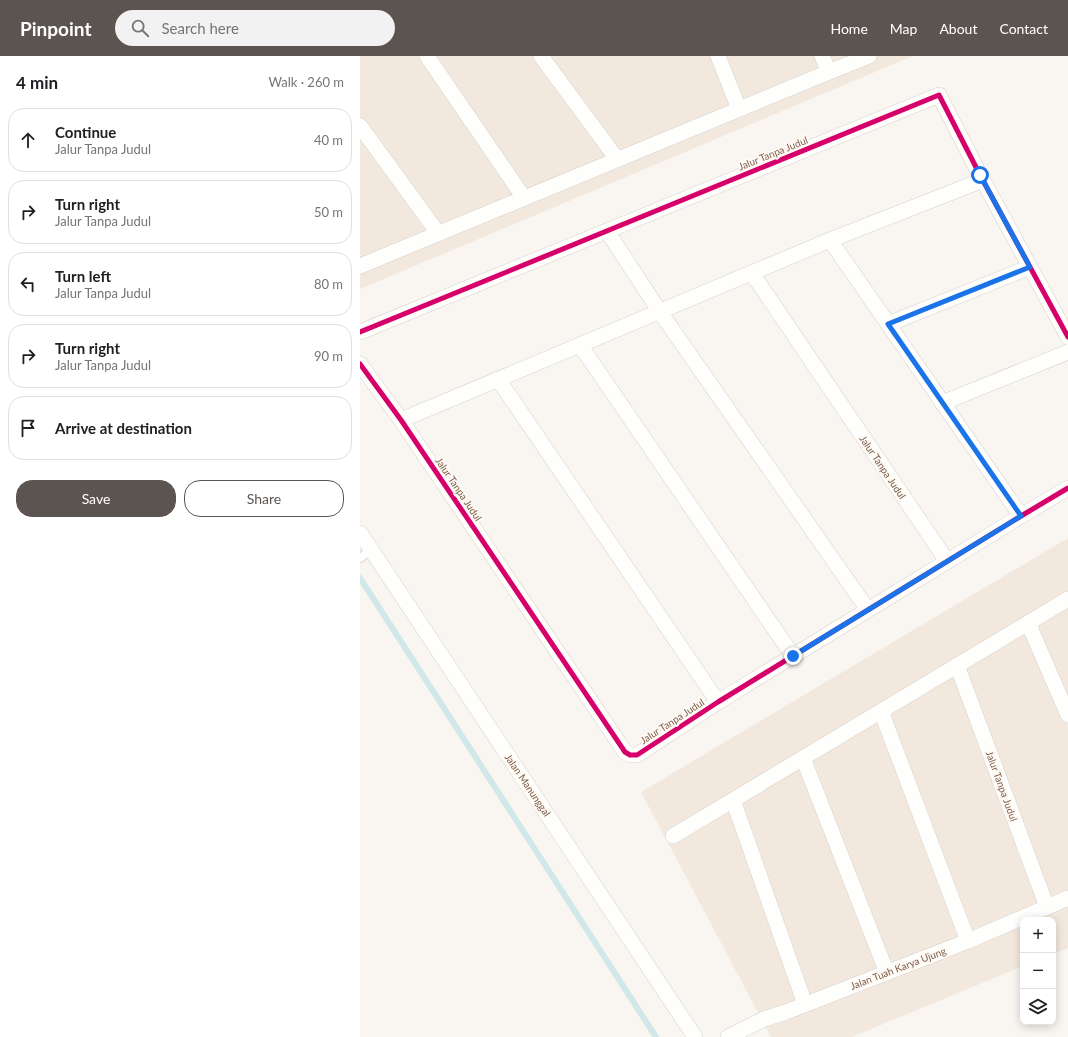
<!DOCTYPE html>
<html lang="en">
<head>
<meta charset="utf-8">
<style>
	body { margin:0; font-family:Lato,sans-serif; background:#f2f2f2; color:#202124 }
	.controls { position:absolute; right:12px; bottom:12px; display:grid; overflow:hidden; border-radius:8px; box-shadow:0 2px 10px #0003 }
	.controls button { width:36px; height:36px; display:grid; place-items:center; padding:0; border:0; border-bottom:1px solid #e0e0e0; background:#fff; color:#202124; font:20px sans-serif }
	.stop { position:absolute; width:12px; height:12px; margin:-9px; border:3px solid #1a73e8; border-radius:50%; background:#fff }
	.stop.end { background:#1a73e8; border-color:#fff; box-shadow:0 1px 4px #0008 }
	.list { margin:0; padding:0; list-style:none }
	h2 { display:flex; justify-content:space-between; align-items:center; height:52px; margin:0; padding:0 16px; font-size:17px }
	h2 small { font-size:13px; font-weight:400; color:#757577 }
	.list li { display:grid; grid-template-columns:26px 1fr auto; gap:12px; align-items:center; box-sizing:border-box; height:64px; margin:0 8px 8px; padding:0 8px; border:1px solid #e0e0e0; border-radius:16px }
	.list b { display:block; font-size:15px; white-space:nowrap }
	.list p { margin:0; font-size:13px; white-space:nowrap; color:#757577 }
	.list em { font-size:13px; font-style:normal; color:#757577 }
	.actions { display:flex; gap:8px; padding:12px 16px }
	.actions a { flex:1; padding:9px 0; border:1px solid #5c5450; border-radius:16px; text-align:center; font-size:14px; color:#5c5450 }
	.actions .main { background:#5c5450; color:#fff }
	.icon { flex:none; width:22px; height:22px; fill:none; stroke:currentColor; stroke-width:2; stroke-linecap:round; stroke-linejoin:round }
	.map { position:relative; flex:none; width:708px; height:981px; overflow:hidden }
	header { display:flex; align-items:center; gap:24px; box-sizing:border-box; height:56px; padding:0 20px; background:#5c5450; color:#fff }
	header strong { font-size:19px }
	nav { display:flex; gap:22px; margin-inline-start:auto; font-size:14px }
	.search { width:280px; height:36px; background:#f2f2f2; display:flex; align-items:center; gap:10px; box-sizing:border-box; padding:0 14px; border-radius:22px; color:#757577; font-size:15px }
	main { display:flex }
	aside { flex:1; background:#fff }
	.map>svg:first-child { display:block }
</style>
</head>
<body>
<header>
<strong>Pinpoint</strong>
<div class="search"><svg class="icon" aria-label="search" viewBox="0 0 24 24"><circle cx="10" cy="10" r="6"/><path d="M15 15l6 6"/></svg>Search here</div>
<nav><a>Home</a><a>Map</a><a>About</a><a>Contact</a></nav>
</header>
<main>
<aside>
<h2>4 min<small>Walk · 260 m</small></h2>
<ul class="list">
<li><svg class="icon" aria-label="ahead" viewBox="0 0 24 24"><path d="M12 20V5M6 11l6-6 6 6"/></svg><div><b>Continue</b><p>Jalur Tanpa Judul</p></div><em>40 m</em></li>
<li><svg class="icon" aria-label="right" viewBox="0 0 24 24"><path d="M7 20v-9h11M14 6l5 5-5 5"/></svg><div><b>Turn right</b><p>Jalur Tanpa Judul</p></div><em>50 m</em></li>
<li><svg class="icon" aria-label="left" viewBox="0 0 24 24"><path d="M17 20v-9H6M10 6l-5 5 5 5"/></svg><div><b>Turn left</b><p>Jalur Tanpa Judul</p></div><em>80 m</em></li>
<li><svg class="icon" aria-label="right" viewBox="0 0 24 24"><path d="M7 20v-9h11M14 6l5 5-5 5"/></svg><div><b>Turn right</b><p>Jalur Tanpa Judul</p></div><em>90 m</em></li>
<li><svg class="icon" aria-label="arrive" viewBox="0 0 24 24"><path d="M6 21V4h12l-3 4 3 4H6"/></svg><div><b>Arrive at destination</b></div></li>
</ul>
<div class="actions"><a class="main">Save</a><a>Share</a></div>
</aside>
<div class="map">
<svg width="708" height="981" viewBox="0 0 708 981">
	<rect width="100%" height="100%" fill="#f9f5f0"/>
	<path fill="#f2e8de" d="M0,0H553L0,233Z
		M708,482V892L693,898V864H663V910L492,981H411L281,736Z"/>
	<g fill="none" stroke-linecap="round" stroke-linejoin="round">
		<path stroke="#d0e8ea" stroke-width="6" d="M0,522L296,981"/>
		<g stroke="#d7d1cb" stroke-width="10">
			<path id="lane" d="M0,502L11,494"/>
		</g>
		<g stroke="#d7d1cb" stroke-width="16">
			<path id="street" d="M67,0L164,142
				M181,0L257,103
				M358,0L379,53
				M462,0L469,16
				M0,70L78,177
				M247,175L300,256L508,554
				M470,184L661,460
				M0,210L469,16L509,0
				M392,217L587,505
				M528,268L670,211
				M0,276L579,39L620,119L708,281
				M220,289L433,600
				M0,308L41,364L265,696L270,699H277L358,646L661,460L708,432
				M138,323L358,646
				M582,347L708,296
				M41,364L470,184L623,124
				M0,477L335,981
				M669,566L672,576L708,659
				M597,609L687,851
				M521,655L608,885
				M443,702L527,917
				M373,744L445,948
				M313,780L708,543
				M368,981L404,963L426,956L608,885L708,842"/>
		</g>
		<use href="#lane" stroke="#fefefd" stroke-width="8"/>
		<use href="#street" stroke="#fefefd" stroke-width="15"/>
		<g stroke="#fffaf3" stroke-width="8">
			<path id="cycleway" d="M0,276L579,39L620,119L708,281
				M0,308L41,364L265,696L270,699H277L358,646L661,460L708,432"/>
		</g>
		<use href="#cycleway" stroke="#d6006c" stroke-width="5"/>
	</g>
	<g fill="none" stroke-linecap="round" stroke-linejoin="round">
		<path stroke="#1a73e8" stroke-width="5" d="M433,600L661,460L528,268L670,211L620,119"/>
	</g>
	<g text-anchor="middle" dominant-baseline="central" stroke-width="4" stroke-linejoin="round" paint-order="stroke">
		<g font-size="10" fill="#7a5c4d" stroke="#fffaf3">
			<text transform="translate(413 97) rotate(-22)">Jalur Tanpa Judul</text>
			<text transform="translate(523 411) rotate(56)">Jalur Tanpa Judul</text>
			<text transform="translate(99 433) rotate(56)">Jalur Tanpa Judul</text>
			<text transform="translate(312 665) rotate(-33)">Jalur Tanpa Judul</text>
			<text transform="translate(168 729) rotate(56)">Jalan Manunggal</text>
			<text transform="translate(642 730) rotate(70)">Jalur Tanpa Judul</text>
			<text transform="translate(538 912) rotate(-21)">Jalan Tuah Karya Ujung</text>
		</g>
	</g>
</svg>
<div class="controls">
<button>+</button>
<button>−</button>
<button><svg class="icon" aria-label="layers" viewBox="0 0 24 24"><path d="M12 4l9 5-9 5-9-5zM3 14l9 5 9-5"/></svg></button>
</div>
<div class="stop" style="left:620px;top:119px"></div>
<div class="stop end" style="left:433px;top:600px"></div>
</div>
</main>
</body>
</html>
